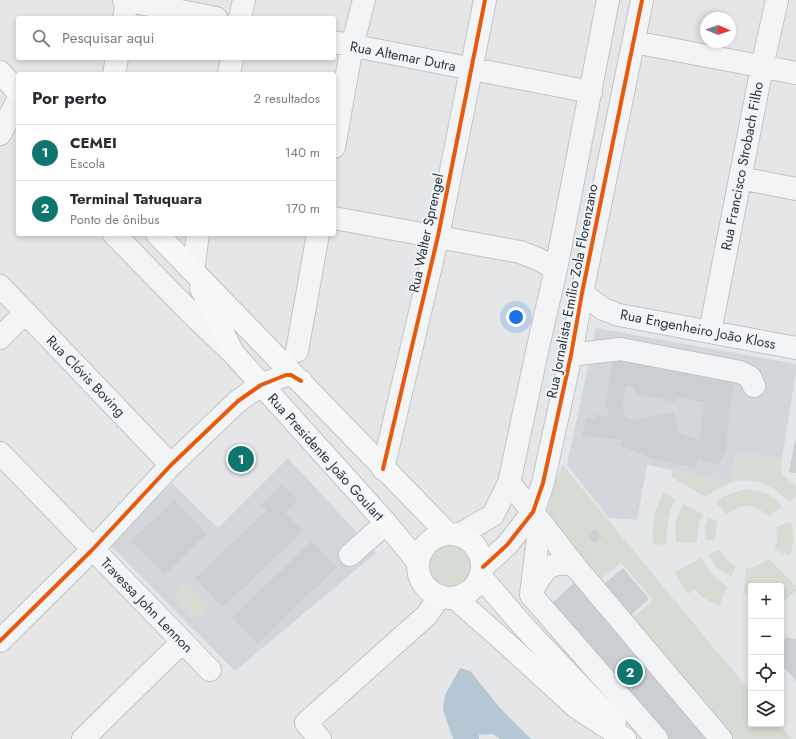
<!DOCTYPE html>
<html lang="pt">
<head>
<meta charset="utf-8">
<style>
	body { margin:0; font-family:Jost,sans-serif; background:#f7f7f7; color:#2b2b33 }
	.controls { position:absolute; right:12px; bottom:12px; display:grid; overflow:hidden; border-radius:4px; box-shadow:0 2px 6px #0003 }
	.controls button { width:36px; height:36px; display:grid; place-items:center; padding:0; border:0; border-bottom:1px solid #e1e1e2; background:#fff; color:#2b2b33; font:20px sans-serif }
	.compass { position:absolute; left:700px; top:12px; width:36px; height:36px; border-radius:50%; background:#fff; box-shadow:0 2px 6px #0003; rotate:92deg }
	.you { position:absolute; left:516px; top:317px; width:14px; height:14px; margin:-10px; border:3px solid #fff; border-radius:50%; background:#1a73e8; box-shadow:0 0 0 6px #1a73e833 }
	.badge { display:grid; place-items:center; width:26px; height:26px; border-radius:50%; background:#0f766e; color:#fff; font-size:13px; font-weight:700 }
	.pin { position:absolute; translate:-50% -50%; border:2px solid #fff; box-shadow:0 1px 4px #0006 }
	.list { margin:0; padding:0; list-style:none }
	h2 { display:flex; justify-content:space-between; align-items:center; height:52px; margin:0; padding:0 16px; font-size:17px }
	h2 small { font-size:13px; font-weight:400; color:#7c7c81 }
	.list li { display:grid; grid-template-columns:26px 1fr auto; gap:12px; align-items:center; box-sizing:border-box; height:56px; padding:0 16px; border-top:1px solid #e1e1e2 }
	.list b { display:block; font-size:15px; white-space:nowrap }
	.list p { margin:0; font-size:13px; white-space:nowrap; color:#7c7c81 }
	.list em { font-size:13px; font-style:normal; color:#7c7c81 }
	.icon { flex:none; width:22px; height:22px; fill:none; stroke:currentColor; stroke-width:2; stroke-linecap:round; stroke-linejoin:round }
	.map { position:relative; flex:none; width:796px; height:739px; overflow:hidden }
	.search { position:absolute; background:#fff; box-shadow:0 2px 6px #0003; left:16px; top:16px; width:320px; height:44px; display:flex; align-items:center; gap:10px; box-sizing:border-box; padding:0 14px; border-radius:4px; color:#7c7c81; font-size:15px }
	.panel { position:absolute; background:#fff; box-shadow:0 2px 6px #0003; left:16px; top:72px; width:320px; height:164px; border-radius:4px }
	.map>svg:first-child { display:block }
</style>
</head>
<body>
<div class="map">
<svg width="796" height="739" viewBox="0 0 796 739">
	<rect width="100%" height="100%" fill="#e4e6e8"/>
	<path fill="#d3d6db" d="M596,328L796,364V372L782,459L736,452L732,482L647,465L637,520L609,518L567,465Z
		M288,458L376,553L235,671L108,543L172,483L218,528Z"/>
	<path fill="#d6dcd4" d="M736,452L782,459L781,473L796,486V496L789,502C775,486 755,477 733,482C725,484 713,492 706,497L671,477L673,469L732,482Z
		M563,465L713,647L751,691V724H779L792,739H734L631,620L653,600L621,563L594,585L545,520L555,482Z
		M745,489C762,491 771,493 782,507L769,517C754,503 744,503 727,514L716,503L724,496Z
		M664,492L675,500C668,514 666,528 667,544L653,545C652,524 653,510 664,492Z
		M683,504L703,514L699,523L697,542L676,543L675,523Z
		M708,517L717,522L715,540H705V528Z
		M791,521L794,539L790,556L775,550L777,539L776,527Z
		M428 566a22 22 0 1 1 44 0a22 22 0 1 1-44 0Z
		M720,550L728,561L736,566L731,577L717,568L708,554Z
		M701,558C708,570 717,579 727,587L719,606L702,597L695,589L688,594L680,582L675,572Z
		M768,558L796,586V591L781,603V586H751V593H744L746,568C755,567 761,565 768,558Z
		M186,582L209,605L195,619L173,595Z"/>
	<path fill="#b4c7d2" d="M460,668L470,671L500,708L531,739H500L493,734L479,735V739H453L443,710L445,695Z"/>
	<path fill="#cccfd1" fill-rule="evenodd" d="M613,355L735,380L730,406L726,449L719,465L698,459L695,468L653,459L620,445L622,440L582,436L586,418L594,419L596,414L607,417L609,408L605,407ZM626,386L635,388V394L675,402L676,398L704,402L699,440L678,433L674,412L634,420L623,416L625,408L622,407Z
		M795,440H796V473L789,472Z
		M282,484L298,500L285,512L303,531L223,607L195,578L267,510L261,505Z
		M174,500L207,534L164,575L131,541Z
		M596,529L602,537L594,543L587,535Z
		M312,541L337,567L257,644L232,617Z
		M623,568L649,599L631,615L604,584Z
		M575,582L710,739H665L550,605Z
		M785,637L796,639V681L781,664Z"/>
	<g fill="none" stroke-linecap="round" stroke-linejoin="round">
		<g stroke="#c2c4c6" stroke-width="24">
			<path id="minor" d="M124,0L216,18
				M124,18L127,0
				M240,18L244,0
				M334,42L591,92
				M634,42L796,73
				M114,74L117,58
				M229,74L232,58
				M0,134L18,100
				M334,147L352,46L364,0
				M740,178L796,189
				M334,218L520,252L538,259L556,269
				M114,234L193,315L232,352
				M193,271L198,234
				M0,286L171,465
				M582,293L603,309L619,315L796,348
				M710,332L762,67L777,0
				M0,338L25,313
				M297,351L318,234
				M571,355L620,349L740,372L750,377L754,386
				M0,453L210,670
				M383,469L438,236L485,0
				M509,483L533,512L574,565L721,739
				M540,521L531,595L657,739
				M459,535L493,515L509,483L538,347L556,269L608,0
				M350,555L386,523
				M483,567L507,545L533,512L543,483L571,355L582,293L642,0
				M532,591C543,571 548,560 574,565
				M0,641L93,549L171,465L238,401L261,385L286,375H291L301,381
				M83,739L182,642
				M320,739L306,723L427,615L439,597"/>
		</g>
		<g stroke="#c0c3c6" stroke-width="24">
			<path id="major" d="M0,72L18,92
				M157,234L448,534
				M201,288L233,353L386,523L418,562
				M418 566a32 32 0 1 1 64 0a32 32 0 1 1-64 0Z
				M481,577L525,628L615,723
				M455,598L506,643L576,707L625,739"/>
		</g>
		<use href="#minor" stroke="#f3f4f6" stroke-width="22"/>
		<use href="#major" stroke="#f7f7f7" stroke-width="22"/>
		<g stroke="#f2f5f8" stroke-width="6">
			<path id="cycleway" d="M383,469L438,236L485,0
				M483,567L507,545L533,512L543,483L571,355L582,293L642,0
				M0,641L93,549L171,465L238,401L261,385L286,375H291L301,381"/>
		</g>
		<use href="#cycleway" stroke="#e8590c" stroke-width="4"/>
	</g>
	<g text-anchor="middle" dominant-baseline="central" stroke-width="3.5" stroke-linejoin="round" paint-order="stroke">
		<g font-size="14" fill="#2b3742" stroke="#f2f5f8">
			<text transform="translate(403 56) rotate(11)">Rua Altemar Dutra</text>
			<text transform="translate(742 166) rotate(-79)">Rua Francisco Strobach Filho</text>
			<text transform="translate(426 233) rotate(-78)">Rua Walter Sprengel</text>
			<text transform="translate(572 291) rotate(-79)">Rua Jornalista Emílio Zola Florenzano</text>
			<text transform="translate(698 329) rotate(11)">Rua Engenheiro João Kloss</text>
			<text transform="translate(86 376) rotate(46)">Rua Clóvis Boving</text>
			<text transform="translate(326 457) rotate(48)">Rua Presidente João Goulart</text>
			<text transform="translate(147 605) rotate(46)">Travessa John Lennon</text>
		</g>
	</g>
</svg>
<div class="controls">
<button>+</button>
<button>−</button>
<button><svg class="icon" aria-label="locate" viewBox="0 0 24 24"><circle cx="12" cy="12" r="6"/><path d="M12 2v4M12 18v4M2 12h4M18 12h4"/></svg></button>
<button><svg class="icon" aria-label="layers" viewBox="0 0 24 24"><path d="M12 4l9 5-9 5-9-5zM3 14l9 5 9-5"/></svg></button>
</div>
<svg class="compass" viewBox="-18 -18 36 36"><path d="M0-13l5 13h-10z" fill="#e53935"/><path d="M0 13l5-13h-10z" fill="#7c7c81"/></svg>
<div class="you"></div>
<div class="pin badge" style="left:241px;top:459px">1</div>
<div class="pin badge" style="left:630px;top:672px">2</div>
<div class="search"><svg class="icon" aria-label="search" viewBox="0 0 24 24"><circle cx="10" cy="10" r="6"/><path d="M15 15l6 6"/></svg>Pesquisar aqui</div>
<section class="panel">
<h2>Por perto<small>2 resultados</small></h2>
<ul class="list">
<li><span class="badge">1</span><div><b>CEMEI</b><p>Escola</p></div><em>140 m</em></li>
<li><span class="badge">2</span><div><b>Terminal Tatuquara</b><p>Ponto de ônibus</p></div><em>170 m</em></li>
</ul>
</section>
</div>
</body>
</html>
